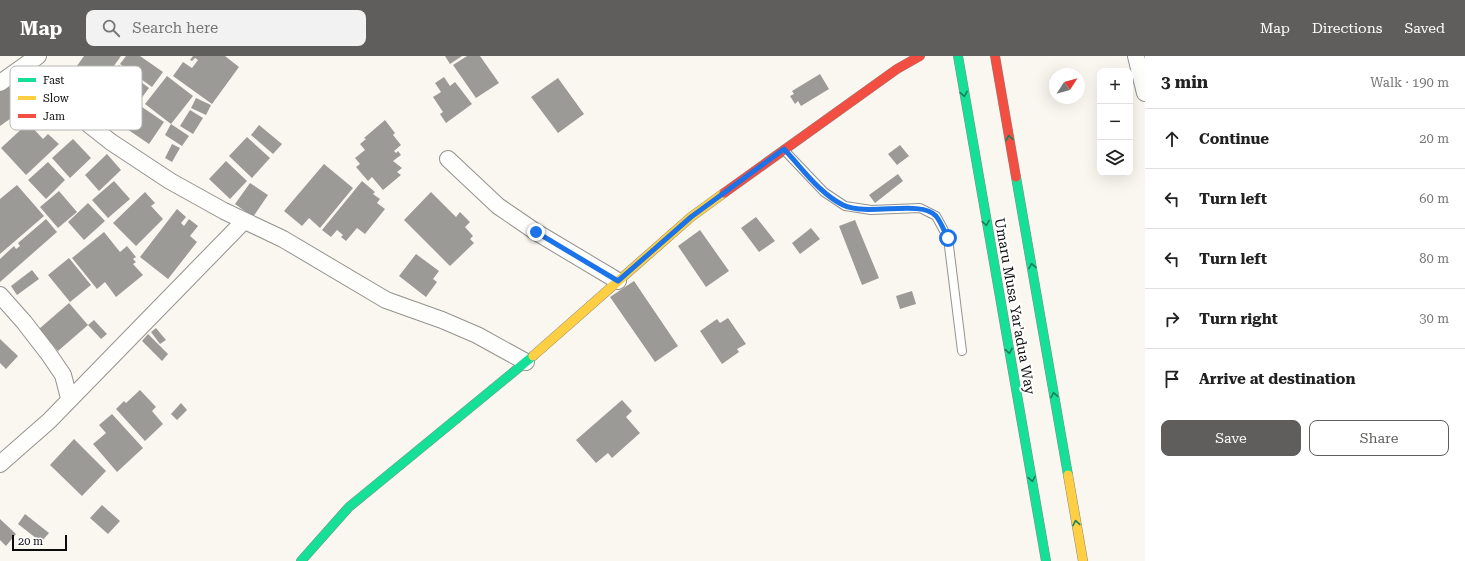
<!DOCTYPE html>
<html lang="en">
<head>
<meta charset="utf-8">
<style>
	body { margin:0; font-family:"Roboto Serif",serif; background:#f2f2f2; color:#222 }
	.controls { position:absolute; right:12px; top:12px; display:grid; overflow:hidden; border-radius:8px; box-shadow:0 4px 16px #0002 }
	.controls button { width:36px; height:36px; display:grid; place-items:center; padding:0; border:0; border-bottom:1px solid #e0e0e0; background:#fff; color:#222; font:20px sans-serif }
	.compass { position:absolute; left:1049px; top:12px; width:36px; height:36px; border-radius:50%; background:#fff; box-shadow:0 4px 16px #0002; rotate:54deg }
	.scale { position:absolute; left:12px; bottom:10px; width:55px; box-sizing:border-box; padding-left:4px; border:2px solid #0c0c0c; border-top:0; font-size:11px; line-height:14px; white-space:nowrap; color:#0c0c0c; -webkit-text-stroke:3px #fff; paint-order:stroke }
	.stop { position:absolute; width:12px; height:12px; margin:-9px; border:3px solid #1a73e8; border-radius:50%; background:#fff }
	.stop.end { background:#1a73e8; border-color:#fff; box-shadow:0 1px 4px #0008 }
	.list { margin:0; padding:0; list-style:none }
	h2 { display:flex; justify-content:space-between; align-items:center; height:52px; margin:0; padding:0 16px; font-size:17px }
	h2 small { font-size:13px; font-weight:400; color:#767676 }
	.list li { display:grid; grid-template-columns:26px 1fr auto; gap:12px; align-items:center; box-sizing:border-box; height:60px; padding:0 16px; border-top:1px solid #e0e0e0 }
	.list b { display:block; font-size:15px; white-space:nowrap }
	.list em { font-size:13px; font-style:normal; color:#767676 }
	.actions { display:flex; gap:8px; padding:12px 16px }
	.actions a { flex:1; padding:9px 0; border:1px solid #5f5e5c; border-radius:8px; text-align:center; font-size:14px; color:#5f5e5c }
	.actions .main { background:#5f5e5c; color:#fff }
	.icon { flex:none; width:22px; height:22px; fill:none; stroke:currentColor; stroke-width:2; stroke-linecap:round; stroke-linejoin:round }
	.map { position:relative; flex:none; width:1145px; height:505px; overflow:hidden }
	header { display:flex; align-items:center; gap:24px; box-sizing:border-box; height:56px; padding:0 20px; background:#5f5e5c; color:#fff }
	header strong { font-size:19px }
	nav { display:flex; gap:22px; margin-inline-start:auto; font-size:14px }
	.search { width:280px; height:36px; background:#f2f2f2; display:flex; align-items:center; gap:10px; box-sizing:border-box; padding:0 14px; border-radius:8px; color:#767676; font-size:15px }
	main { display:flex }
	aside { flex:1; background:#fff }
	.map>svg:first-child { display:block }
</style>
</head>
<body>
<header>
<strong>Map</strong>
<div class="search"><svg class="icon" aria-label="search" viewBox="0 0 24 24"><circle cx="10" cy="10" r="6"/><path d="M15 15l6 6"/></svg>Search here</div>
<nav><a>Map</a><a>Directions</a><a>Saved</a></nav>
</header>
<main>
<div class="map">
<svg width="1145" height="505" viewBox="0 0 1145 505">
	<rect width="100%" height="100%" fill="#faf7f0"/>
	<path fill="#9c9a96" d="M84,0H121L91,42L88,40L86,44L71,34L74,29L67,24Z
		M126,0H140L163,16L152,31L120,8Z
		M193,0H225L239,11L212,48L173,20L183,6L192,12L198,4L195,2L192,5L190,4Z
		M445,0H462L450,8Z
		M467,0H480L499,27L476,42L453,9Z
		M119,9L149,32L120,71L89,49Z
		M820,18L829,33L801,50L798,45L795,48L790,40L794,38L792,35Z
		M167,20L193,40L171,68L145,48Z
		M444,21L450,30L455,26L472,48L446,67L440,58L443,56L433,41L441,36L435,27Z
		M558,22L584,58L558,77L531,41Z
		M8,29L13,37L17,35L28,50L0,70V35Z
		M196,42L211,49L206,59L191,52Z
		M142,51L164,66L149,88L127,73Z
		M190,54L203,62L193,78L180,70Z
		M385,64L395,77L393,79L401,89L394,95L396,97L398,95L401,99L393,105L402,112L397,116L401,119L383,134L372,121L368,125L356,111L360,108L355,102L365,94L360,88L366,83L364,82Z
		M28,67L43,83L48,78L59,88L26,119L1,92Z
		M171,68L189,80L182,90L165,79Z
		M259,69L282,88L273,98L251,79Z
		M247,81L270,102L252,122L229,100Z
		M73,83L91,102L70,122L52,102Z
		M172,88L180,92L172,106L165,102Z
		M900,89L909,100L897,109L888,98Z
		M107,98L121,114L99,135L85,119Z
		M226,105L247,125L230,143L209,123Z
		M48,106L65,124L46,143L28,124Z
		M324,108L353,132L320,172L309,162L302,170L284,155Z
		M898,118L903,125L875,147L869,139Z
		M114,125L130,143L108,162L92,144Z
		M362,125L375,136L373,138L380,143L377,147L385,153L365,178L357,172L346,185L341,181L343,179L337,174L331,181L322,174Z
		M250,127L268,139L253,161L235,148Z
		M17,129L44,160L0,198V143Z
		M59,135L77,156L58,172L40,151Z
		M145,136L155,147L151,150L163,163L136,190L113,167Z
		M431,136L456,161L460,156L470,166L465,171L473,180L470,183L474,187L450,210L404,164Z
		M88,147L105,165L84,184L68,166Z
		M177,153L186,161L181,167L184,170L189,163L198,170L190,180L197,186L168,223L140,201Z
		M756,161L775,185L759,196L741,172Z
		M46,163L57,176L0,226V203L14,190L16,193L20,190L18,187Z
		M855,164L879,222L862,229L839,170Z
		M811,172L820,183L800,198L792,187Z
		M700,174L729,215L706,231L678,190Z
		M104,176L120,196L127,190L136,201L133,203L136,206L133,208L143,219L116,241L105,226L97,233L72,202Z
		M416,198L439,215L433,223L437,226L426,241L399,220Z
		M69,202L91,229L70,246L48,219Z
		M32,214L39,223L17,239L11,230Z
		M634,225L678,290L655,306L610,241Z
		M912,235L916,248L900,253L896,240Z
		M69,247L88,269L58,295L39,273Z
		M728,262L746,288L737,293L739,296L722,308L700,275L717,263L720,267Z
		M94,264L107,278L101,283L88,269Z
		M156,272L166,284L160,288L151,276Z
		M148,278L168,298L162,305L142,285Z
		M0,283L18,300L6,313L0,307Z
		M140,334L156,351L152,355L163,368L145,385L116,353L124,345L126,347Z
		M622,344L632,355L626,361L640,377L612,402L608,397L596,407L576,384Z
		M181,347L187,354L177,364L171,358Z
		M112,358L143,392L117,416L93,388L106,377L99,369Z
		M74,383L106,415L82,440L50,409Z
		M102,449L120,465L108,478L90,462Z
		M25,458L49,477L41,486L18,468Z
		M0,463L16,478L6,490L0,484Z"/>
	<g fill="none" stroke-linecap="round" stroke-linejoin="round">
		<g stroke="#93928f" stroke-width="10">
			<path id="lane" d="M784,94L824,136L845,150L871,154L920,152L936,160L948,182L962,295"/>
		</g>
		<g stroke="#93928f" stroke-width="18">
			<path id="street" d="M1136,0L1145,37
				M26,9L68,52L111,86L170,125L224,155L283,183L386,244L442,264L477,279L526,306
				M0,27L38,0
				M448,103L498,150L536,176L618,225
				M0,239L24,266L48,297L63,319L69,342
				M0,408L49,365L244,165"/>
		</g>
		<g stroke="#8a8885" stroke-width="10">
			<path id="fast" d="M958,0L1046,505
				M1016,121L1068,419
				M301,505L349,451L533,300"/>
		</g>
		<g stroke="#8a8885" stroke-width="10">
			<path id="slow" d="M533,300L691,161L724,137
				M1068,419L1083,505"/>
		</g>
		<g stroke="#8a8885" stroke-width="10">
			<path id="jam" d="M995,0L1016,121
				M724,137L897,13L920,0"/>
		</g>
		<use href="#lane" stroke="#fefefd" stroke-width="8"/>
		<use href="#street" stroke="#fefefd" stroke-width="16"/>
		<use href="#fast" stroke="#16e098" stroke-width="9"/>
		<use href="#slow" stroke="#ffcf43" stroke-width="9"/>
		<use href="#jam" stroke="#f24e42" stroke-width="9"/>
	</g>
	<defs><path id="oneway-chevron" d="M-2-3.5L2.5 0L-2 3.5" fill="none" stroke-width="1.6" stroke-linecap="round" stroke-linejoin="round"/></defs>
	<g stroke="#128159">
		<use href="#oneway-chevron" transform="translate(964 38) rotate(80)"/>
		<use href="#oneway-chevron" transform="translate(1009 82) rotate(-100)"/>
		<use href="#oneway-chevron" transform="translate(986 167) rotate(80)"/>
		<use href="#oneway-chevron" transform="translate(1032 210) rotate(-100)"/>
		<use href="#oneway-chevron" transform="translate(1009 295) rotate(80)"/>
		<use href="#oneway-chevron" transform="translate(1054 339) rotate(-100)"/>
		<use href="#oneway-chevron" transform="translate(1032 423) rotate(80)"/>
		<use href="#oneway-chevron" transform="translate(1076 467) rotate(-100)"/>
	</g>
	<g fill="none" stroke-linecap="round" stroke-linejoin="round">
		<path stroke="#1a73e8" stroke-width="5" d="M536,176L618,225L691,161L784,93C802,112 819,137 843,149C867,161 921,143 936,160C941,166 944,175 948,182"/>
	</g>
	<g text-anchor="middle" dominant-baseline="central" stroke-width="4" stroke-linejoin="round" paint-order="stroke">
		<g font-size="14" fill="#0c0c0c" stroke="#fff">
			<text transform="translate(1015 250) rotate(80)">Umaru Musa Yar'adua Way</text>
		</g>
	</g>
	<rect x="10" y="10" width="132" height="64" rx="6" fill="#fff" stroke="#b6b6b6" stroke-width="1"/>
	<rect x="18" y="22" width="18" height="4" fill="#16e098"/>
	<rect x="18" y="40" width="18" height="4" fill="#ffcf43"/>
	<rect x="18" y="58" width="18" height="4" fill="#f24e42"/>
	<g font-size="11" fill="#0c0c0c">
		<text x="43" y="28">Fast</text>
		<text x="43" y="46">Slow</text>
		<text x="43" y="64">Jam</text>
	</g>
</svg>
<div class="controls">
<button>+</button>
<button>−</button>
<button><svg class="icon" aria-label="layers" viewBox="0 0 24 24"><path d="M12 4l9 5-9 5-9-5zM3 14l9 5 9-5"/></svg></button>
</div>
<svg class="compass" viewBox="-18 -18 36 36"><path d="M0-13l5 13h-10z" fill="#e53935"/><path d="M0 13l5-13h-10z" fill="#767676"/></svg>
<div class="scale">20 m</div>
<div class="stop" style="left:948px;top:182px"></div>
<div class="stop end" style="left:536px;top:176px"></div>
</div>
<aside>
<h2>3 min<small>Walk · 190 m</small></h2>
<ul class="list">
<li><svg class="icon" aria-label="ahead" viewBox="0 0 24 24"><path d="M12 20V5M6 11l6-6 6 6"/></svg><div><b>Continue</b></div><em>20 m</em></li>
<li><svg class="icon" aria-label="left" viewBox="0 0 24 24"><path d="M17 20v-9H6M10 6l-5 5 5 5"/></svg><div><b>Turn left</b></div><em>60 m</em></li>
<li><svg class="icon" aria-label="left" viewBox="0 0 24 24"><path d="M17 20v-9H6M10 6l-5 5 5 5"/></svg><div><b>Turn left</b></div><em>80 m</em></li>
<li><svg class="icon" aria-label="right" viewBox="0 0 24 24"><path d="M7 20v-9h11M14 6l5 5-5 5"/></svg><div><b>Turn right</b></div><em>30 m</em></li>
<li><svg class="icon" aria-label="arrive" viewBox="0 0 24 24"><path d="M6 21V4h12l-3 4 3 4H6"/></svg><div><b>Arrive at destination</b></div></li>
</ul>
<div class="actions"><a class="main">Save</a><a>Share</a></div>
</aside>
</main>
</body>
</html>
